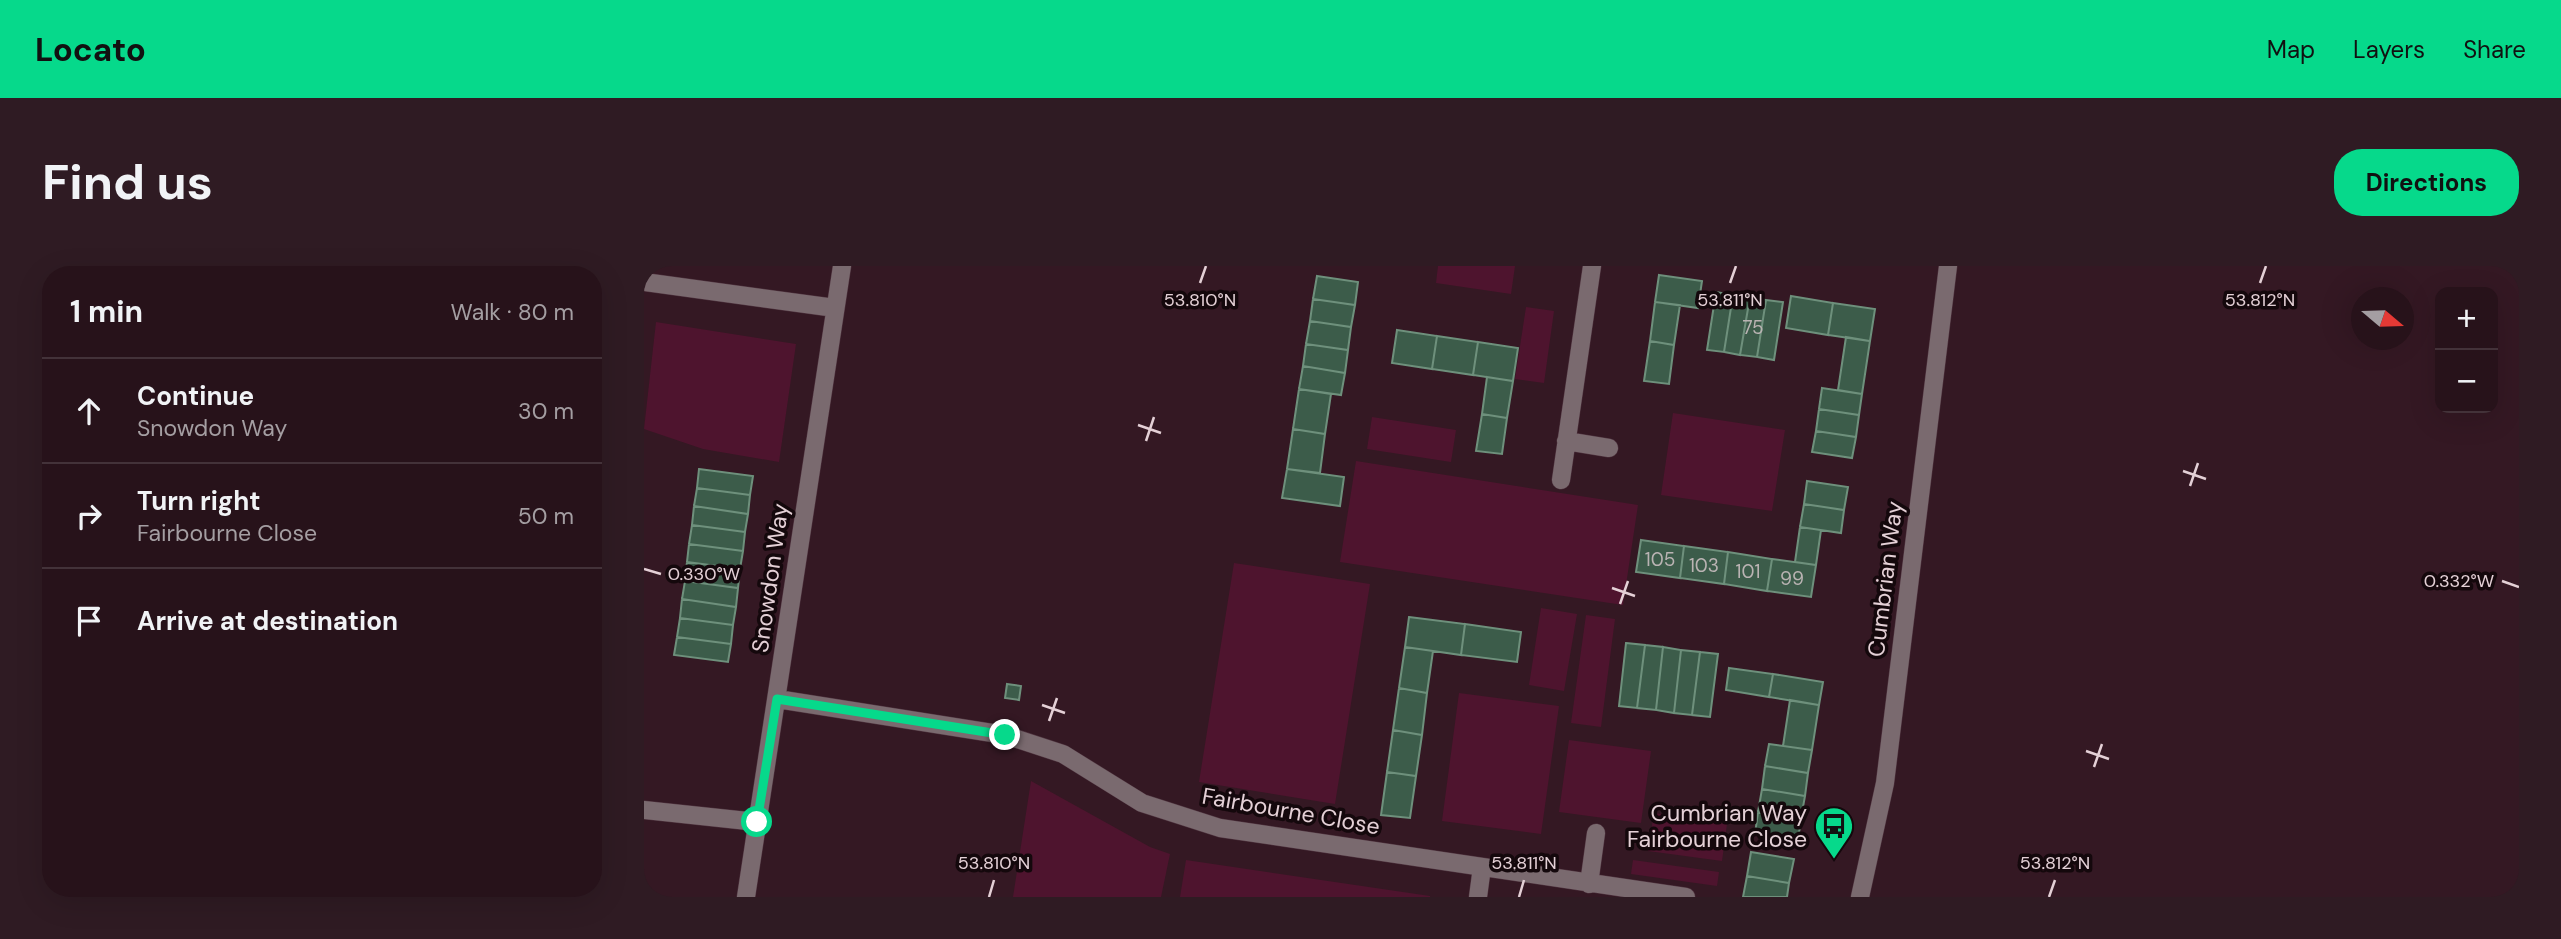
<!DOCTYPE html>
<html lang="en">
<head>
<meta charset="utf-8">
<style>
	body { margin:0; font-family:"DM Sans",sans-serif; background:#2f1b23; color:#f1f3f6 }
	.controls { position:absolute; right:21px; top:21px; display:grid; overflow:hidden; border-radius:14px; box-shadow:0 7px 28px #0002 }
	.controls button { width:63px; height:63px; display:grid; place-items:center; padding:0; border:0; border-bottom:2px solid #433239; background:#27121a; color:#f1f3f6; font:35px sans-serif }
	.compass { position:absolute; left:1707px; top:21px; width:63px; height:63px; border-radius:50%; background:#27121a; box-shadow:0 7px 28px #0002; rotate:109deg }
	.stop { position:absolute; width:21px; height:21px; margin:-16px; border:5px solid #06d98b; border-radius:50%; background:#fff }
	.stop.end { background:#06d98b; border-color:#fff; box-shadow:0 2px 7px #0008 }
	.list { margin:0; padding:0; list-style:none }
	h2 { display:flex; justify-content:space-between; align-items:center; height:91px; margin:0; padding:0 28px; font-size:30px }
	h2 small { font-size:23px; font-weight:400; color:#a49ea2 }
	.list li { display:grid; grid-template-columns:46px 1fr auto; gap:21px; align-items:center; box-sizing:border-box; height:105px; padding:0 28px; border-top:2px solid #433239 }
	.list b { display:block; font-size:26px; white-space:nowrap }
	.list p { margin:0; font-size:23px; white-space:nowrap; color:#a49ea2 }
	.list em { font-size:23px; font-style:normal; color:#a49ea2 }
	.icon { flex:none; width:38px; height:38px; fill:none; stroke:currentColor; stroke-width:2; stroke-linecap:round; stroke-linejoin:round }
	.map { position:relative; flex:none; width:1875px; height:631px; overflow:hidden; border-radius:28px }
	header { display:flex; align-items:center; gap:42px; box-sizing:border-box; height:98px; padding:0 35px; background:#06d98b; color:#111 }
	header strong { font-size:33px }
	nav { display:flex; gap:38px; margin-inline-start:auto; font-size:24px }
	.intro { display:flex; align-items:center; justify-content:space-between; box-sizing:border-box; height:168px; padding:0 42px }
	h1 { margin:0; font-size:49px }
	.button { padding:18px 32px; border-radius:28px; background:#06d98b; color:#111; font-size:24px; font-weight:700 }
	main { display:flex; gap:42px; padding:0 42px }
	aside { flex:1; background:#27121a; border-radius:28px; box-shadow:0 7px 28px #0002 }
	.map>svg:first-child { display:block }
</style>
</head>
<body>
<header>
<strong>Locato</strong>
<nav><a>Map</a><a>Layers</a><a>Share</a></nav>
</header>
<div class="intro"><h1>Find us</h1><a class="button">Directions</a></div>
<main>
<aside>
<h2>1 min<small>Walk · 80 m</small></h2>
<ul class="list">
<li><svg class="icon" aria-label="ahead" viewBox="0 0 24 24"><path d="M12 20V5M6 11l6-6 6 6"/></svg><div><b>Continue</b><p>Snowdon Way</p></div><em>30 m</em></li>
<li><svg class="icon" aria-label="right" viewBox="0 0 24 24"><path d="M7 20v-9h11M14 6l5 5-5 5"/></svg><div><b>Turn right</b><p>Fairbourne Close</p></div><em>50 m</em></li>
<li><svg class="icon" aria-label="arrive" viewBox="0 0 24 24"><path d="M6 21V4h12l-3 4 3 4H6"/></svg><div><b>Arrive at destination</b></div></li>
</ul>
</aside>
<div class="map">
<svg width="1875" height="631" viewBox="0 0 1875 631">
	<rect width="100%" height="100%" fill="#341823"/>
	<path fill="#4e142e" d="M794,0H871L867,28L792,17Z
		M882,41L910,45L900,117L871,113Z
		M12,56L152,78L135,196L59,183L0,163Z
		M1029,147L1141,164L1128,245L1017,229Z
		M728,151L812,164L807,196L723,183Z
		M712,195L994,239L979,339L696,296Z
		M590,297L726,318L691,538L555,516Z
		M897,342L933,348L920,425L885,419Z
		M942,349L971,353L957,461L927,457Z
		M815,427L915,440L897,568L798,555Z
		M925,474L1007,485L997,557L915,546Z
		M387,515L506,581L526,588L517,631H369Z
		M1010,547L1083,558L1078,595L1004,585Z
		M542,594L786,630V631H536Z
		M989,594L1075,606L1073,620L987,608Z"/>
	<path fill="#3c5c4a" stroke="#6e907c" stroke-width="2" d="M1015,9L1058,15L1054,42L1011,36Z
		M673,10L714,16L711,39L669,33Z
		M1072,26L1089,29L1080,86L1063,84Z
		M1089,29L1106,31L1096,89L1080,86Z
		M1147,30L1189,37L1184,69L1142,62Z
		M1106,31L1122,34L1113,91L1096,89Z
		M669,33L711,39L707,61L666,55Z
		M1122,34L1139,36L1130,94L1113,91Z
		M1011,36L1036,39L1030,79L1006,75Z
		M1189,37L1231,43L1226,75L1184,69Z
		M666,55L707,61L704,84L662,78Z
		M753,64L793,70L788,103L748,97Z
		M793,70L834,76L829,109L788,103Z
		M1202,71L1226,75L1218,128L1194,124Z
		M1006,75L1030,79L1025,118L1000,115Z
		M834,76L874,82L869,115L829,109Z
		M662,78L704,84L701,107L659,100Z
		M659,100L701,107L697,129L655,123Z
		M843,111L869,115L863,152L838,148Z
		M1178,122L1218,128L1215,149L1175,143Z
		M655,123L687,128L681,168L649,163Z
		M1175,143L1215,149L1212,171L1172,165Z
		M838,148L863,152L858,188L832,185Z
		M649,163L681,168L676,207L643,203Z
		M1172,165L1212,171L1208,192L1168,186Z
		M55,203L109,210L106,229L53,222Z
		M643,203L700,211L696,240L638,232Z
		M1163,215L1204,221L1200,244L1160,238Z
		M53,222L106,229L104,248L50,240Z
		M1160,238L1200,244L1197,267L1156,261Z
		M50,240L104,248L101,266L48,259Z
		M48,259L101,266L99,285L45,278Z
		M1156,261L1177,264L1172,299L1151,296Z
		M997,274L1040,280L1036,312L992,306Z
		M45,278L99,285L96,303L43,296Z
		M1040,280L1084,286L1080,318L1036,312Z
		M1084,286L1128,293L1123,325L1080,318Z
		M1128,293L1172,299L1167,331L1123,325Z
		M43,296L96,303L94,322L41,315Z
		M41,315L94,322L92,341L38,333Z
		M38,333L92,341L89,359L36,352Z
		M765,351L821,358L817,389L761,381Z
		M36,352L89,359L87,378L33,371Z
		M821,358L877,366L873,396L817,389Z
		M33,371L87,378L84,396L30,389Z
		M982,377L1001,379L993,442L975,440Z
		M1001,379L1019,381L1012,444L993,442Z
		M761,381L789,385L783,427L755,422Z
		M1019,381L1037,384L1030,447L1012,444Z
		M1037,384L1056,386L1048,449L1030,447Z
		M1056,386L1074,388L1066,451L1048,449Z
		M1085,402L1129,408L1125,431L1082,424Z
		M1129,408L1179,416L1175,439L1125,431Z
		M363,418L377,420L375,434L361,432Z
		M755,422L783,427L778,469L749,464Z
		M1146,434L1175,439L1168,484L1139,480Z
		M749,464L778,469L772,510L743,506Z
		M1125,478L1168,484L1164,507L1121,500Z
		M1121,500L1164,507L1161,530L1118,523Z
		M743,506L772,510L766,552L737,549Z
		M1118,523L1161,530L1157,552L1114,546Z
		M1114,546L1157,552L1154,575L1111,568Z
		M1107,586L1150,593L1145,617L1103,610Z
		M1103,610L1145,617L1143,631H1099Z"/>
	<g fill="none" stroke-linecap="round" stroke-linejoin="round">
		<g stroke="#503540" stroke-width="19">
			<path id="minor" d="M0,16L191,42
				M922,175L965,182
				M917,214L948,0
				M133,433L361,469L419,488L498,537L576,562L1042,631
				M0,544L113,556
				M945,618L952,567
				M102,631L198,0
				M834,631L838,601
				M1216,631L1241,517L1304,0"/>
		</g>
		<use href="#minor" stroke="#7a6a6f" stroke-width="18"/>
	</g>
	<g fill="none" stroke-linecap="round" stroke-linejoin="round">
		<path stroke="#06d98b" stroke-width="9" d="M113,556L133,433L361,469"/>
	</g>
	<path fill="none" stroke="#e4d0d6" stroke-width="2.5" d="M556,17L562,0M1086,17L1092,0M1616,17L1622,0M494,159L517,167M502,175L510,151M1539,205L1562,213M1546,220L1554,197M0,303L17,308M1858,315L1875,321M968,322L991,330M976,338L984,315M398,439L421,447M405,455L413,432M1442,485L1465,493M1450,501L1458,478M345,631L350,614M875,631L880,614M1405,631L1411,614"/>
	<defs>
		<g id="bus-pin" transform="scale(2.0125)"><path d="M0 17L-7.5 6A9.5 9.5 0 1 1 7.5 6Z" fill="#06d98b" stroke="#14080c"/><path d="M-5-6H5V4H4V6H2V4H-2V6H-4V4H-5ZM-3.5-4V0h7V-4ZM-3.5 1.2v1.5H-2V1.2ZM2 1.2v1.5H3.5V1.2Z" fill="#111"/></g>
	</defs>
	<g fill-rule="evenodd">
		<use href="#bus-pin" x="1190" y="560"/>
	</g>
	<g text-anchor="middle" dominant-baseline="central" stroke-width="7" stroke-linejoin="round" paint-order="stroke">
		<g font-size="19" fill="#bab3b3">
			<text x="1109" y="61">75</text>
			<text x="1016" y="293">105</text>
			<text x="1060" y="299">103</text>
			<text x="1104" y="305">101</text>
			<text x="1148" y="312">99</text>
		</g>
		<g font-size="23" fill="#e4d0d6" stroke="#14080c">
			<text transform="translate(126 312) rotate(-82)">Snowdon Way</text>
			<text transform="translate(1241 313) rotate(-83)">Cumbrian Way</text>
			<text transform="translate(647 545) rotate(10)">Fairbourne Close</text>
		</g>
		<g font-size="23" fill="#e4d0d6" stroke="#14080c" text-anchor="end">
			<text x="1163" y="547">Cumbrian Way<tspan x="1163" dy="26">Fairbourne Close</tspan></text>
		</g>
	</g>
	<g font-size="18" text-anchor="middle" fill="#e4d0d6" stroke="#14080c" stroke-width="7" stroke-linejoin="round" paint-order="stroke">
		<text x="556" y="40">53.810°N</text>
		<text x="1086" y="40">53.811°N</text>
		<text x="1616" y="40">53.812°N</text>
		<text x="60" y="314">0.330°W</text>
		<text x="1815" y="321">0.332°W</text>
		<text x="350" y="603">53.810°N</text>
		<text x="880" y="603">53.811°N</text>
		<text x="1411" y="603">53.812°N</text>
	</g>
</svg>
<div class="controls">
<button>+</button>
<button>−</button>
</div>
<svg class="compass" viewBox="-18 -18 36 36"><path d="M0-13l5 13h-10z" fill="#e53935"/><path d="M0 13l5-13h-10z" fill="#a49ea2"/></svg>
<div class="stop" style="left:113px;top:556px"></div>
<div class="stop end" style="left:361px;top:469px"></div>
</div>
</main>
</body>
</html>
